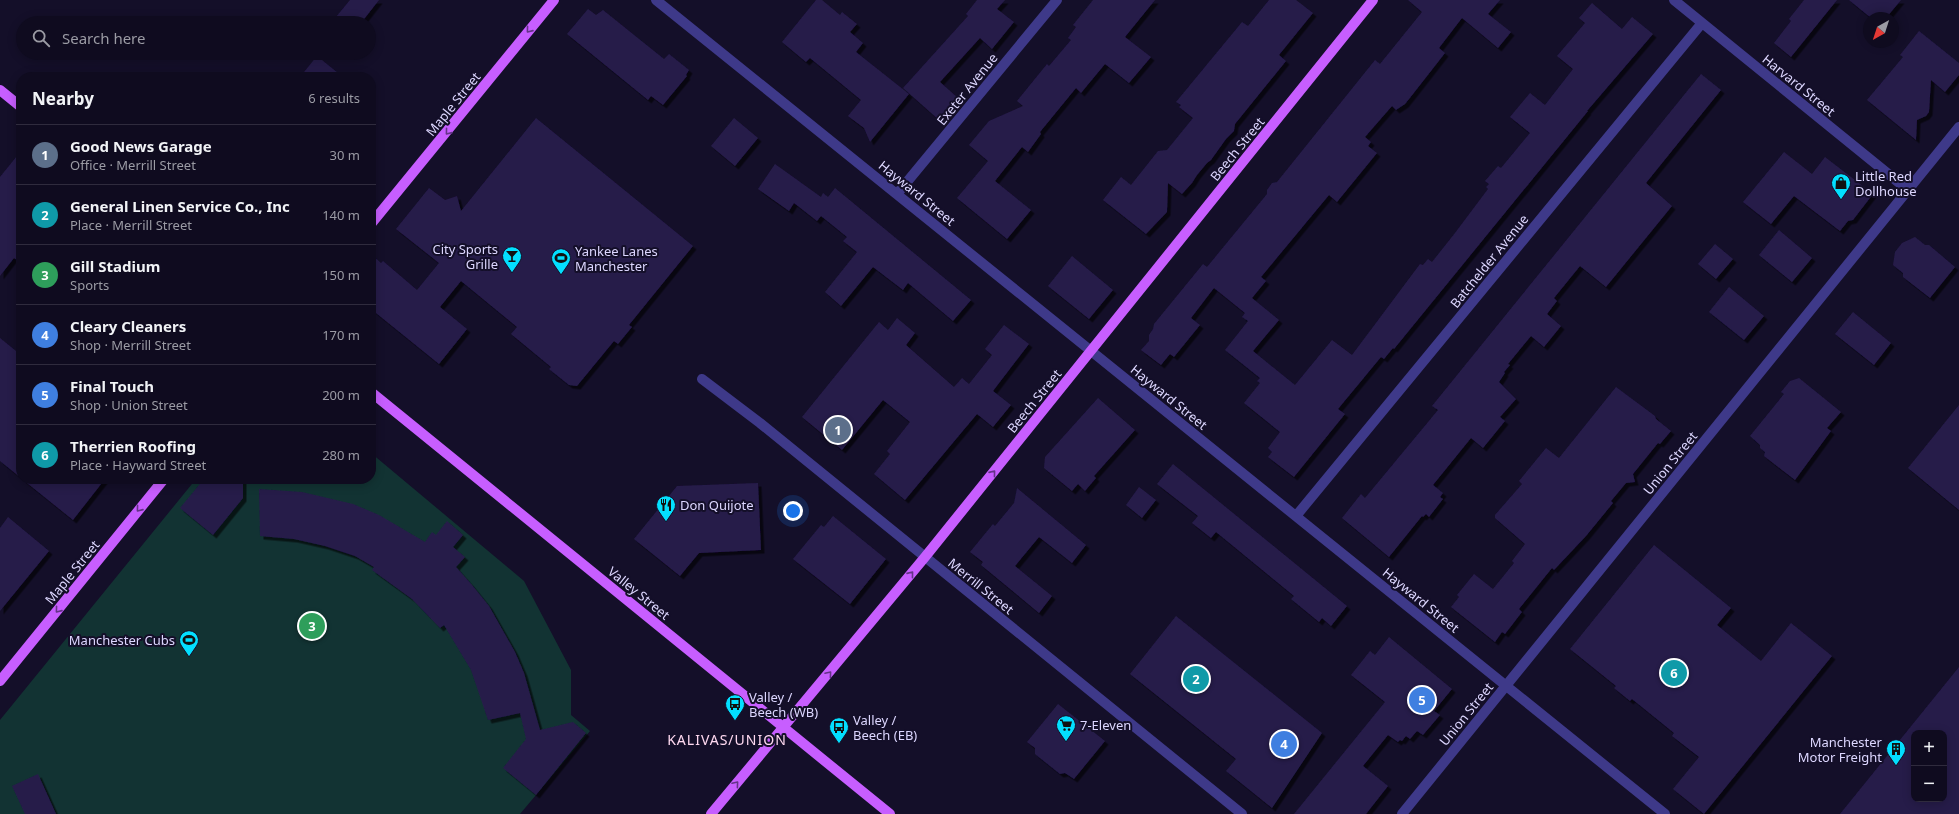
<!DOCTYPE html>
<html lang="en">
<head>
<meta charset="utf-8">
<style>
	body { margin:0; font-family:"Noto Sans",sans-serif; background:#1d192c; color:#f1f3f6 }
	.controls { position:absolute; right:12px; bottom:12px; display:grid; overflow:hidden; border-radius:8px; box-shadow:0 2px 10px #0003 }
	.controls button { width:36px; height:36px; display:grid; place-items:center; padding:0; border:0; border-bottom:1px solid #2f2b3d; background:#0f0b1f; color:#f1f3f6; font:20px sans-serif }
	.compass { position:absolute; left:1863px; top:12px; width:36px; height:36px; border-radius:50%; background:#0f0b1f; box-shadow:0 2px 10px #0003; rotate:219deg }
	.you { position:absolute; left:793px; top:511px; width:14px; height:14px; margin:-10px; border:3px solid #fff; border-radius:50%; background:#1a73e8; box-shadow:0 0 0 6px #1a73e833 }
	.badge { display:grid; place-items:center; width:26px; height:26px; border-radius:50%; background:#d93025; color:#fff; font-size:13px; font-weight:700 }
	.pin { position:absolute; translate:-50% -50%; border:2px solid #fff; box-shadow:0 1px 4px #0006 }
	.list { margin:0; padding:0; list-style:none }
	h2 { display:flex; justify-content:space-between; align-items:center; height:52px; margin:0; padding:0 16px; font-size:17px }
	h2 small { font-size:13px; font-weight:400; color:#9b9ba4 }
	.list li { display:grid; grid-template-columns:26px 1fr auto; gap:12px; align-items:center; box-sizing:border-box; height:60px; padding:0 16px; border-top:1px solid #2f2b3d }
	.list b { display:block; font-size:15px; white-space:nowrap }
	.list p { margin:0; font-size:13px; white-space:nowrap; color:#9b9ba4 }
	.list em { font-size:13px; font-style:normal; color:#9b9ba4 }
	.icon { flex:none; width:22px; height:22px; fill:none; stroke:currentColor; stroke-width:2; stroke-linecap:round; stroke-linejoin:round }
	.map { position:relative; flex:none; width:1959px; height:814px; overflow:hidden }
	.search { position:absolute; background:#0f0b1f; box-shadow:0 2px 10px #0003; left:16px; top:16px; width:360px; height:44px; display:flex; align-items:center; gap:10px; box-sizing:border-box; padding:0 14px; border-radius:22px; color:#9b9ba4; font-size:15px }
	.panel { position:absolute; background:#0f0b1f; box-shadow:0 2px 10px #0003; left:16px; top:72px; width:360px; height:412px; border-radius:16px }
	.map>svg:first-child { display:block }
</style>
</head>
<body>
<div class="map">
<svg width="1959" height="814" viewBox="0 0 1959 814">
	<defs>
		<filter id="shadow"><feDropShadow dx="3.5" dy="3.5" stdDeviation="0" flood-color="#0009"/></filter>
	</defs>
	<rect width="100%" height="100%" fill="#140f29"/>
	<path fill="#123333" d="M371,453L524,581L571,670V715L590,731L520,814H0V720L196,479H371Z"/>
	<path fill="#261b4a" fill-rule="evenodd" filter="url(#shadow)" d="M350,0H379L361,23H331Z
		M816,0H822L840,15L842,12L857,24L850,32L863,43L856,52L909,94L870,142L864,128L848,116L861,100L810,58L806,62L782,42Z
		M977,0H1005L997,9L1014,22L992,49L980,38L940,82L958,98L939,120L903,88L968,16L966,14Z
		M1093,0H1155L1125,37L1151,57L1129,83L1105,64L1081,93L1076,88L1040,132L1041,134L1028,152L1022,147L995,181L1031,210L1007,239L957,198L988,161L969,145L989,121L1023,106L1017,101L1047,64L1049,66L1071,40L1068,38L1076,27L1073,25Z
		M1269,0H1296L1313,13L1279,55L1286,61L1235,124L1234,131L1226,139L1211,160L1207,163L1197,175L1192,183L1182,194L1168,183L1167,212L1146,234L1103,200L1121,177L1131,185L1158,151L1167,150L1193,118L1179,107L1181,105L1176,102L1242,22L1248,26Z
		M1408,0H1500L1488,14L1511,32L1498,48L1462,18L1439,48L1445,53L1413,94L1405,104L1396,110L1392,106L1365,137L1371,142L1368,146L1377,153L1337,202L1329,195L1261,277L1266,281L1252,298L1279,320L1253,351L1295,385L1332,340L1352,355L1420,264L1423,265L1428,259L1432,262L1455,233L1488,189L1486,187L1489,184L1485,181L1498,166L1501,168L1530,133L1510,117L1530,93L1545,105L1573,69L1557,56L1585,23L1579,18L1592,3L1622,29L1632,17L1653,34L1587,111H1588L1394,349L1393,348L1384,359L1381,357L1338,409L1345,414L1294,477L1268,457L1272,452L1268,448L1280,432L1244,403L1260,383L1257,381L1260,378L1225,350L1248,321L1242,317L1245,313L1214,288L1191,318L1200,325L1174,357L1170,354L1161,365L1141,350L1149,341V335L1153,329L1154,324L1203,264L1207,267L1267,194V190L1272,183L1277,182L1375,60L1380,64L1422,12Z
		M1804,0H1837L1791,57L1774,43L1791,21L1789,19Z
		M1849,0H1901L1886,18H1871Z
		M588,9L596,15L603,10L664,59L669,54L689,70L686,75L687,76L663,105L651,96L648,100L567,34Z
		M1919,31L1959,63V75L1945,92L1931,80L1929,112L1926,116L1917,120L1916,140L1867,100L1903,57L1900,55Z
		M317,56L343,77H300Z
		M1701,74L1721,90L1646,183L1672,206L1606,287L1580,266L1554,298L1557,301L1547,314L1561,326L1544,347L1531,336L1508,364L1510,365L1504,372L1505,373L1499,382L1516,399L1500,417L1505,421L1483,448L1471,438L1433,485L1443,493L1440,497L1443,499L1429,517L1426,514L1423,517L1422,516L1389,557L1342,518L1361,494L1365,498L1438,410L1432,406Z
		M536,118L693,246L629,325L632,327L618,344L614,341L577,386L569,385L549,369L551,367L511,334L517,327L461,281L440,307L467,329L439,364L371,309V254L381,263L383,261L417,290L439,263L396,229L429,188L445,200L457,196L461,211Z
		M734,118L758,138L735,166L711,146Z
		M21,151V263L14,258L0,276V177Z
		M1784,152L1812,174L1825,157L1873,194L1853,220L1848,221L1840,231L1794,196L1771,224L1743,202Z
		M775,164L821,197L823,193L828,197L835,188L971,300L953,321L908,283L903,290L873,267L841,306L825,292L857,252L843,241L847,237L821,216L817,221L794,203L789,211L758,189Z
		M1779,230L1812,258L1792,282L1759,255Z
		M1915,237L1925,245H1929L1955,267L1930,298L1903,277V273L1893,265L1895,252L1902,243Z
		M1715,244L1733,259L1716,279L1698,264Z
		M1072,256L1113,290L1089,319L1048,286Z
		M1729,287L1764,316L1744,340L1709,312Z
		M1853,312L1891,343L1874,365L1835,334Z
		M897,318L915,333L906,345L954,387L962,378L969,384L992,355L985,349L1004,325L1029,344L993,391L1011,405L993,427L977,414L905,500L874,474L890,454L887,451L910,422L883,400L842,450L802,417L879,322L888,330Z
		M0,338L21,355V478L0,461Z
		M1799,378L1841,412L1827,428L1831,431L1795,480L1764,456L1765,452L1760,448V445L1750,436L1784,394L1781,392L1790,381Z
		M1616,387L1655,416L1656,419L1671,431L1660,444L1658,443L1633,474L1635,482L1626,483L1611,501L1613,503L1586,536L1554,570L1552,568L1519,609L1522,612L1505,634L1502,632L1495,642L1451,607L1459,597L1457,595L1474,574L1493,589L1514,563L1512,561L1525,544L1495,518V515L1522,484L1519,481L1546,448L1559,458Z
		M1098,398L1135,430L1094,476L1096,478L1085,491L1078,484L1072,491L1044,468L1045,457Z
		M1959,405V510L1908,468Z
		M1173,464L1347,606L1331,626L1322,618L1319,622L1291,599L1294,596L1216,532L1211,538L1192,523L1198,516L1157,484Z
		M22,479H105L73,520Z
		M204,479H243V498L213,535L180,508Z
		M758,483L761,550L699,553L680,576L634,539L677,486Z
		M1139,487L1156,500L1142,518L1126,505Z
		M1017,488L1086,545L1072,563L1039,537L1015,566L1052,596L1039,613L981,565L983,562L970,552L993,524L995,526L1014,503Z
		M259,489L302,492L353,504L379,515L425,542L432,532L436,535L447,521L463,535L453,547L465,557L456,567L472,585L489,606L515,652L524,673L540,730L573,722L586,733L536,795L503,768L526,739L520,713L488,720L471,670L444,625L440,628L412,599L372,570L374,567L355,556L325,546L294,539L260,536Z
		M833,516L886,559L850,604L793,559L821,525L824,527Z
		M8,517L49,551L0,611V528Z
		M1654,545L1731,608L1717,625L1761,661L1791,623L1832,656L1704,814L1673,789L1699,757L1672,736L1674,733L1632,699L1630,701L1614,688L1616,686L1570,649Z
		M1176,616L1322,733L1272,808L1226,771L1236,759L1130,674Z
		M1389,637L1452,689L1434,711L1440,715L1423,735L1417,731L1410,739L1406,736L1402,741L1400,740L1398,742L1388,735L1363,766L1388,786L1366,814H1294L1385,702L1351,675L1370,651L1375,655Z
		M1959,667V814H1840ZM1914,733H1944V799H1914Z
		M1058,704L1105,741L1074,779L1065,773L1060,774L1035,754V748L1027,742Z
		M38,774L56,814H25L12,786Z"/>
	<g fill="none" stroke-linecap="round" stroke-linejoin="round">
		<path stroke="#3e3989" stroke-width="10" d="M656,0L1665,814
			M1674,0L1908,190
			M897,194L1057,0
			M702,379L760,423L1242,814
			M1296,516L1702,23
			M1402,814L1959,127"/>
		<path stroke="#c75eff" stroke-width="10" d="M0,90L21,107
			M371,224L554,0
			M371,392L890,814
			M0,681L164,479
			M711,814L925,557L1373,0"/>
	</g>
	<defs><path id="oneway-chevron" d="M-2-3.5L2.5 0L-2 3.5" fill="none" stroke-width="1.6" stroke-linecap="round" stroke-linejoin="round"/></defs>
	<g stroke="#653389">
		<use href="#oneway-chevron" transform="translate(529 30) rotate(129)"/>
		<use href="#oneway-chevron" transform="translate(448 132) rotate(129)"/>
		<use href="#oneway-chevron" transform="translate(993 473) rotate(-51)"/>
		<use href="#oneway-chevron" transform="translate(139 509) rotate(129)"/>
		<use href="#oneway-chevron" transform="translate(911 574) rotate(-51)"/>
		<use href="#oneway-chevron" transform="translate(58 610) rotate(129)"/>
		<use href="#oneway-chevron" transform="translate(829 674) rotate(-50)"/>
		<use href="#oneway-chevron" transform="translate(736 784) rotate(-50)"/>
	</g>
	<defs>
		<g id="shop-pin" transform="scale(1)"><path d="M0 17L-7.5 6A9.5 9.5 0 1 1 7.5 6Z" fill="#03dfff" stroke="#140f29"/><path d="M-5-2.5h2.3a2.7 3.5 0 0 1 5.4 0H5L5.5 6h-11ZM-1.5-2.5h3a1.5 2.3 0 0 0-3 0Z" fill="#111"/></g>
		<g id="bar-pin" transform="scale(1)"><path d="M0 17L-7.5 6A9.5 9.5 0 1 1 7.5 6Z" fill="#03dfff" stroke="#140f29"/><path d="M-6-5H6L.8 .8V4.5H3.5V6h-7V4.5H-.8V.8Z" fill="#111"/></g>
		<g id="stadium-pin" transform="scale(1)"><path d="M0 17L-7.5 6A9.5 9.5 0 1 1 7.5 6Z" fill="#03dfff" stroke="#140f29"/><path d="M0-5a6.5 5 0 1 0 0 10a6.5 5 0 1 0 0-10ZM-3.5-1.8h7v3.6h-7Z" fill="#111"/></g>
		<g id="restaurant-pin" transform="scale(1)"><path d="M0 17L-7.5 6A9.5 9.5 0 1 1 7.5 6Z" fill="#03dfff" stroke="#140f29"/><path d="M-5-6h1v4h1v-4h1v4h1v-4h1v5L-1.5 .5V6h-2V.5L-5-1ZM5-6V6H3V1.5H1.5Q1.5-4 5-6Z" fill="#111"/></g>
		<g id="bus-pin" transform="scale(1)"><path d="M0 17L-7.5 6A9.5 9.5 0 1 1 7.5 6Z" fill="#03dfff" stroke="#140f29"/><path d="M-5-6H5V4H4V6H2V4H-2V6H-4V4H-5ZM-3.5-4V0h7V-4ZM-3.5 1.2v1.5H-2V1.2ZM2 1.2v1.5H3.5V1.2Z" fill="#111"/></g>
		<g id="supermarket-pin" transform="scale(1)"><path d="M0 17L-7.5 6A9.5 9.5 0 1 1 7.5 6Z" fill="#03dfff" stroke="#140f29"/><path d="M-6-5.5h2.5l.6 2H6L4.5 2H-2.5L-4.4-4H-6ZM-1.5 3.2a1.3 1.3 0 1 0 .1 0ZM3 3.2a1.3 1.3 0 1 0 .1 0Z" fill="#111"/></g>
		<g id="building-pin" transform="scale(1)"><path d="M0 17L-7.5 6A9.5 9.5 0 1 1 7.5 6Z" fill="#03dfff" stroke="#140f29"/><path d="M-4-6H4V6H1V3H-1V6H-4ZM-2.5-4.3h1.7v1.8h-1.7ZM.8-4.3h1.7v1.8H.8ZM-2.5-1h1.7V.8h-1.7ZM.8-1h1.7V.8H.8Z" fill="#111"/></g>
	</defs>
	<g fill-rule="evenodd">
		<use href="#shop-pin" x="1841" y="183"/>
		<use href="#bar-pin" x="512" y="256"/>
		<use href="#stadium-pin" x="561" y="258"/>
		<use href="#restaurant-pin" x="666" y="505"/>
		<use href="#stadium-pin" x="189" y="640"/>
		<use href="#bus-pin" x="735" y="704"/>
		<use href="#supermarket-pin" x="1066" y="725"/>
		<use href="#bus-pin" x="839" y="727"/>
		<use href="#building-pin" x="1896" y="749"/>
	</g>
	<g text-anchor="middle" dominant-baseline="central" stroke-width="4" stroke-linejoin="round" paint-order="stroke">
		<g font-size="13" fill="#ddd7ff" stroke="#140f29">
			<text transform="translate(1799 85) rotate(39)">Harvard Street</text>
			<text transform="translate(967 89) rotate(-51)">Exeter Avenue</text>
			<text transform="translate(453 104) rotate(-51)">Maple Street</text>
			<text transform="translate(1237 149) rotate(-51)">Beech Street</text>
			<text transform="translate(917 193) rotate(39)">Hayward Street</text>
			<text transform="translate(1489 261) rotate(-51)">Batchelder Avenue</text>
			<text transform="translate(1169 397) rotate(39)">Hayward Street</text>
			<text transform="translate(1034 401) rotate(-51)">Beech Street</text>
			<text transform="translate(1670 463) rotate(-51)">Union Street</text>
			<text transform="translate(72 572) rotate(-51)">Maple Street</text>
			<text transform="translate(981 586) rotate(39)">Merrill Street</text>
			<text transform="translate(639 593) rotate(39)">Valley Street</text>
			<text transform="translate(1421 600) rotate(39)">Hayward Street</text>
			<text transform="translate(1466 714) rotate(-51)">Union Street</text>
		</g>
		<g font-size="13" fill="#ddd7ff" stroke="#140f29" text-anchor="start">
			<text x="1855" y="176">Little Red<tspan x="1855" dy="15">Dollhouse</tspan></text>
			<text x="498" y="249" text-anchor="end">City Sports<tspan x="498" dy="15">Grille</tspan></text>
			<text x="575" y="251">Yankee Lanes<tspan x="575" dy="15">Manchester</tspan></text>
			<text x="680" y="505">Don Quijote</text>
			<text x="175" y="640" text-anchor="end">Manchester Cubs</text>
			<text x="749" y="697">Valley /<tspan x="749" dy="15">Beech (WB)</tspan></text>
			<text x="853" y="720">Valley /<tspan x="853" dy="15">Beech (EB)</tspan></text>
			<text x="1080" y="725">7-Eleven</text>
			<text x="1882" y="742" text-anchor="end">Manchester<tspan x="1882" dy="15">Motor Freight</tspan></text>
		</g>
		<g font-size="14" letter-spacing="1" fill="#ffd9f0" stroke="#140f29">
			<text x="727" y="739">KALIVAS/UNION</text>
		</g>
	</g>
</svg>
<div class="controls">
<button>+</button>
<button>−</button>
</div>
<svg class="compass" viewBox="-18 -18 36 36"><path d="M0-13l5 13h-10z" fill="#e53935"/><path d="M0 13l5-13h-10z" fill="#9b9ba4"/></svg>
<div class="you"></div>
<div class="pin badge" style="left:838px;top:430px;background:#5c6f8a">1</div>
<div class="pin badge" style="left:1196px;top:679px;background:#0f9aa8">2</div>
<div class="pin badge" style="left:312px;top:626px;background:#2e9e5b">3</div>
<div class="pin badge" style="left:1284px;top:744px;background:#3f7fe0">4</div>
<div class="pin badge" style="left:1422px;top:700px;background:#3f7fe0">5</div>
<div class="pin badge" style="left:1674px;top:673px;background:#0f9aa8">6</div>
<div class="search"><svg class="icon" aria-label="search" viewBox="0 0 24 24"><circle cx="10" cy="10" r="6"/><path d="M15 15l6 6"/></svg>Search here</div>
<section class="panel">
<h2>Nearby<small>6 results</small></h2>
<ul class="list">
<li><span class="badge" style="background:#5c6f8a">1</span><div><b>Good News Garage</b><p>Office · Merrill Street</p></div><em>30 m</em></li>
<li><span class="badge" style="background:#0f9aa8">2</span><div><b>General Linen Service Co., Inc</b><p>Place · Merrill Street</p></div><em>140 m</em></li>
<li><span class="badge" style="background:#2e9e5b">3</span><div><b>Gill Stadium</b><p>Sports</p></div><em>150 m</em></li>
<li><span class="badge" style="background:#3f7fe0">4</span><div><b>Cleary Cleaners</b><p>Shop · Merrill Street</p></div><em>170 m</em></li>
<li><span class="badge" style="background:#3f7fe0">5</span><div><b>Final Touch</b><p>Shop · Union Street</p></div><em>200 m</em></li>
<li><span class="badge" style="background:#0f9aa8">6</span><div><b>Therrien Roofing</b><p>Place · Hayward Street</p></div><em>280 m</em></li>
</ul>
</section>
</div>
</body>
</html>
